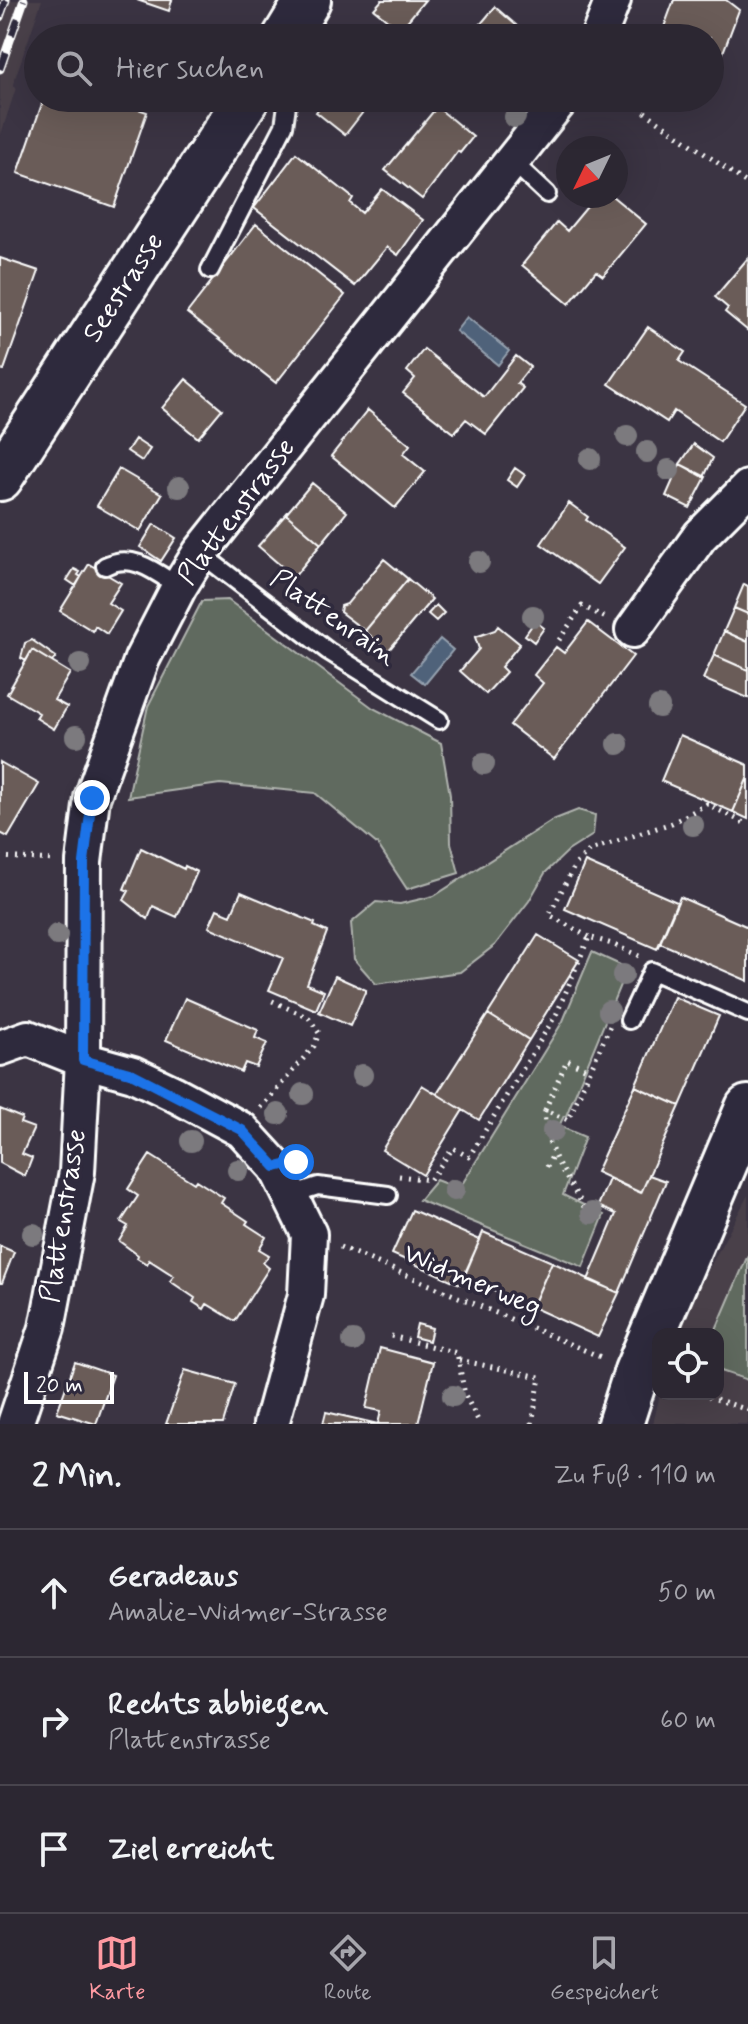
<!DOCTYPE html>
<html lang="de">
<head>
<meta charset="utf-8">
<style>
	body { margin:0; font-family:Mynerve,sans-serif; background:#342f3a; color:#f1f3f6 }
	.controls { position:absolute; right:24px; bottom:24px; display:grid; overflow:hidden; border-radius:16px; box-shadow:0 8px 32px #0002 }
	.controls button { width:72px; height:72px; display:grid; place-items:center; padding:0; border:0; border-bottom:2px solid #48444d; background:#2c2732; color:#f1f3f6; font:40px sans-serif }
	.compass { position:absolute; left:556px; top:136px; width:72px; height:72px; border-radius:50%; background:#2c2732; box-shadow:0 8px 32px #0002; rotate:227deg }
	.scale { position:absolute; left:24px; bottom:20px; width:90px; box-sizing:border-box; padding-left:8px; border:4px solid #fff; border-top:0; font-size:22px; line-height:28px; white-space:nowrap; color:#fff; -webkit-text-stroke:6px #2f2a3d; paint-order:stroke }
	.stop { position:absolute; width:24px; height:24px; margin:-18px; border:6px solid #1a73e8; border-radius:50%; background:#fff }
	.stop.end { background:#1a73e8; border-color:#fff; box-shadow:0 2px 8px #0008 }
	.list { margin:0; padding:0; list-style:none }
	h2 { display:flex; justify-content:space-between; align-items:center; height:104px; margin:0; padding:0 32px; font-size:34px }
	h2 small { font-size:26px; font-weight:400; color:#a6a5ac }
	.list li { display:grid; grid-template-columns:52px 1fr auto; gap:24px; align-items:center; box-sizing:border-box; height:128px; padding:0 32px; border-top:2px solid #48444d }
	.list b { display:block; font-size:30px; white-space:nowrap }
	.list p { margin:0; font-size:26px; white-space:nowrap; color:#a6a5ac }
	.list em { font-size:26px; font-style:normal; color:#a6a5ac }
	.icon { flex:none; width:44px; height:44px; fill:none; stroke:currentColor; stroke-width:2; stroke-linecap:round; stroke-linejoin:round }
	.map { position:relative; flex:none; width:748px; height:1424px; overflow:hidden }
	.search { position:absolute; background:#2c2732; box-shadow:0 8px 32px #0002; left:24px; right:24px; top:24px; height:88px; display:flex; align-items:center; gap:20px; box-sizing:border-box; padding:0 28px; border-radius:44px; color:#a6a5ac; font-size:30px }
	.sheet { height:488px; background:#2c2732 }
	nav { display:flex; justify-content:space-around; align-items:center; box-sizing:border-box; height:112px; border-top:2px solid #48444d; background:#2c2732; font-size:22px; color:#a6a5ac }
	nav a { display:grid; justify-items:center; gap:4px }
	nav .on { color:#ff9aa2 }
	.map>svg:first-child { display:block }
</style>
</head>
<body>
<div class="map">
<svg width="748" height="1424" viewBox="0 0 748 1424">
	<rect width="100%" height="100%" fill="#3b3443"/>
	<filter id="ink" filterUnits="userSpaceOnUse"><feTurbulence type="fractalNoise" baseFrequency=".0125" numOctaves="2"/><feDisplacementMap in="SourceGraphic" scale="16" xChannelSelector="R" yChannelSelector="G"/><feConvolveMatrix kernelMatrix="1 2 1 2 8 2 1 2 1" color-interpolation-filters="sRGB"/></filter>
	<g filter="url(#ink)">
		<path fill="#49404a" d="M0,0H42L13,84L16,88L0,137Z
			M748,1195V1424H653L660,1394H718V1334H678L683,1318Z"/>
		<path fill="#616a5f" stroke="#b0b4af" stroke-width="2" d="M228,600L373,708L441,743L450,795L451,843L459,873L407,889L378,845L315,793L220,784L128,797L148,706L202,601Z
			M578,810L595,815L593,835L568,851L545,873L529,901L495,945L460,972L376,984L354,959L351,923L376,902L400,904L434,896L553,820Z
			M592,952L627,968L566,1116H564L559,1126L585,1137L563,1195L604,1215L583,1267L419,1200L436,1180L459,1189L563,1021Z
			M748,1255V1380L718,1370V1334H714Z"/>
		<path fill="#4f627a" stroke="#95a1af" stroke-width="2" d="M467,317L509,351L498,365L456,331Z
			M440,639L453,650L425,684L411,673Z"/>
		<path fill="#6b5c59" stroke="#fff" stroke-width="2" d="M137,0H172L169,11Z
			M382,0H425L400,30L374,9Z
			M674,0H726L739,10L710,87V38H660Z
			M495,7L531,38H469Z
			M44,98H106L147,112L114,207L18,173Z
			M327,98H364L370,103L345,135L316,112Z
			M437,107L473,137L460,153L458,151L422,199L385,170Z
			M296,153L353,198L350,203L362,213L382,189L423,220L398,255L387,247L355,286L254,208Z
			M596,196H612L646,224L603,276L596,271L569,304L522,265L557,222L567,231Z
			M256,224L345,295L276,383L187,313Z
			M0,258L39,271L4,370L0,369Z
			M748,258V331L725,312L728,308L715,297Z
			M648,327L685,352L679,361L745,404L720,442L674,411L667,422L609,384Z
			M424,349L484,397L516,356L530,367L517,383L523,388L486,434L466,419L454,433L403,393L415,378L407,371Z
			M186,379L222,409L198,438L162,408Z
			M368,410L410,445L403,454L425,472L395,508L331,456Z
			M135,439L150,449L142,461L127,451Z
			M694,444L713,458L704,477L680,464Z
			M680,464L706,477L690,508L666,496Z
			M515,468L525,475L517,487L507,480Z
			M119,469L162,494L140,531L97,506Z
			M312,483L347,512L321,544L286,514Z
			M569,503L588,517L586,520L625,547L598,584L541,544Z
			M286,514L321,544L294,577L258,546Z
			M154,524L176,538L161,561L140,547Z
			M384,559L408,579L365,631L340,612L341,606L347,604Z
			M89,564L121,583L108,603L121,611L107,634L95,626L93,631L60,611Z
			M74,569L80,572L78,575L81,577L76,586L67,580Z
			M408,579L432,599L388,651L365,631Z
			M744,584L748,586V614L734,608Z
			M436,605L444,613L436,621L428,614Z
			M734,608L748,614V642L724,631Z
			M535,621L544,628L534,642L525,635Z
			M588,622L633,656L554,759L510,725L543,683L534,675L556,647L564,653Z
			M498,626L520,644L501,667L506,672L486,694L460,671L479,649L475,637L495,630Z
			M724,631L748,642V670L714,655Z
			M32,640L56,657L52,662L32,650L26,661L21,658L25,643Z
			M32,650L70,673L54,700L67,707L54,729L36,718L39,713L7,694Z
			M714,655L748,670V698L703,679Z
			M680,735L748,765V777L733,812L661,781Z
			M0,762L39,784L8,837L0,833Z
			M748,777V819L733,812Z
			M141,848L184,869L185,866L197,872L177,917L153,906L148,919L124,900L129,891L124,889Z
			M585,862L677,902L657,949L565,909Z
			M241,892L315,923L314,926L327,932L307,984L324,991L316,1010L269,990L283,958L209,927L217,909L231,915Z
			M680,897L748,927V981L660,943Z
			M538,935L579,960L529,1040L488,1014Z
			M335,976L366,990L350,1026L319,1012Z
			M674,997L719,1016L680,1106L635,1086Z
			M185,998L258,1030L255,1038L267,1043L256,1067L245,1063L241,1072L166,1040Z
			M488,1014L529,1040L479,1120L437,1094Z
			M422,1085L463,1110L423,1175L382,1150Z
			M635,1086L680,1106L641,1193L596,1172Z
			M0,1109L22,1118L20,1123L34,1128L22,1154L32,1158L25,1176L0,1163Z
			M150,1155L194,1183L196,1180L224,1198L221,1203L248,1221L246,1224L266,1237L259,1249L269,1255L263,1263L269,1268L235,1321L207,1304L204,1309L193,1302L195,1298L170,1281L174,1276L149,1260L147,1264L137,1258L138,1255L119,1241L128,1226L121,1222L138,1196L128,1189Z
			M649,1175L666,1181L619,1293L588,1280L616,1214L598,1206L609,1179L641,1193Z
			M412,1210L480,1240L460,1284L392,1254Z
			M483,1232L552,1262L532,1307L464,1277Z
			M0,1246L14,1252L2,1283H0Z
			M552,1262L619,1293L598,1337L532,1307Z
			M417,1324L432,1328L429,1341L414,1337Z
			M380,1348L433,1362L418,1424H378L381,1411L366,1408Z
			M75,1362L113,1375L96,1424L57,1412Z
			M185,1370L235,1384L223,1424H166Z
			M326,1412L378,1424H323Z"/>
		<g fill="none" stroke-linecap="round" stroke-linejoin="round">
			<g stroke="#fff" stroke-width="22">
				<path id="service" d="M513,162L547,194
					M210,270L284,126L288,98
					M200,553L328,651L439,720
					M105,566C133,552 156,572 179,587
					M629,1020L652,971L748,1013
					M290,1195L318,1186L388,1195"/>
			</g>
			<g stroke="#fff" stroke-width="40">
				<path id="minor" d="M598,38L613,0
					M633,630L700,536L748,488
					M0,1048L28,1038L83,1060L133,1074L173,1093L242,1130L276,1167L309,1234L306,1295L271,1424
					M15,1424L47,1328L77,1172L83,1060L84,862L92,798L142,659L179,587L200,553L562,98"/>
			</g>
			<g stroke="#fff" stroke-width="50">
				<path id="secondary" d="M620,1424L637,1371L748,1108"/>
			</g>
			<g stroke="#fff" stroke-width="50">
				<path id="primary" d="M285,38L308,0
					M0,478L247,98"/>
			</g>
			<path stroke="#fff" stroke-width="5" stroke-dasharray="2 6" stroke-linecap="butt" d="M625,98L748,184
				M559,640L582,606L606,618
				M0,857L55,860
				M589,937L549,915L575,865L590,850L672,823L707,804L748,825
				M261,1108L314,1046L319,1033L309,1018L268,999
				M545,1110L567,1060L589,1070
				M547,1167L553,1154
				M399,1176L430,1180L453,1148L469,1157L557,1013L589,937L612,944L639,956
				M584,1207C567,1177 542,1146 545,1110L568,1120L610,1026
				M340,1247L603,1358
				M391,1336L457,1353L465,1395L480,1424
				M459,1360L540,1377L532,1424
				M701,1394L748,1410"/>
			<use href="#service" stroke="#2f2a3d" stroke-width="16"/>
			<use href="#minor" stroke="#2f2a3d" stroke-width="34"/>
			<use href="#secondary" stroke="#2f2a3d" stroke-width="44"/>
			<use href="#primary" stroke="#2f2a3d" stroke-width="44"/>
			<g stroke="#fff" stroke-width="9">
				<path id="rail" d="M0,17L6,0
					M0,69L24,0"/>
			</g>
			<use href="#rail" stroke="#2f2a3d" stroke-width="6" stroke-dasharray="18" stroke-linecap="butt"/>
		</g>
		<g fill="#7b7a7e">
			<circle cx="515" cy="117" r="11"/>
			<circle cx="627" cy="436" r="11"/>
			<circle cx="647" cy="452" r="11"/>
			<circle cx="590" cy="459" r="11"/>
			<circle cx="669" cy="470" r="11"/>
			<circle cx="179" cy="487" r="11"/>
			<circle cx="479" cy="562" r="11"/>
			<circle cx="533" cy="616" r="11"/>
			<circle cx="80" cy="664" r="11"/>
			<circle cx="659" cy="707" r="11"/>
			<circle cx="76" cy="736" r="11"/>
			<circle cx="618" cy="744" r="11"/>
			<circle cx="484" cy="764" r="11"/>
			<circle cx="693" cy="825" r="11"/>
			<circle cx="57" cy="935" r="11"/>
			<circle cx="623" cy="975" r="11"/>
			<circle cx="609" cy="1011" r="11"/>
			<circle cx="362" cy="1075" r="11"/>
			<circle cx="303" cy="1094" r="11"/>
			<circle cx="278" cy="1114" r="11"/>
			<circle cx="553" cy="1131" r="11"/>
			<circle cx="191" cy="1141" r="11"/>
			<circle cx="238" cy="1170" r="11"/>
			<circle cx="454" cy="1190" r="11"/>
			<circle cx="592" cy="1213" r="11"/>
			<circle cx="33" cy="1234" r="11"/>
			<circle cx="353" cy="1341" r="11"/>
			<circle cx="453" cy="1396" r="11"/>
		</g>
	</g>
	<g fill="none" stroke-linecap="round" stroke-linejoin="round" filter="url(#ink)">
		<path stroke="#1a73e8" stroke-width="10" d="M92,798L84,862L83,1060L133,1074L242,1130L276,1167L296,1162"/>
	</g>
	<g text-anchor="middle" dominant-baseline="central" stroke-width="7" stroke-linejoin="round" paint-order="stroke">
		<g font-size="28" fill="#fff" stroke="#2f2a3d">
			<text transform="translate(124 288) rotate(-57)">Seestrasse</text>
			<text transform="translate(237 512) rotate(-53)">Plattenstrasse</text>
			<text transform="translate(333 618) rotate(35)">Plattenrain</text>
			<text transform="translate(64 1216) rotate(-81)">Plattenstrasse</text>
			<text transform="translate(472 1281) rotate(23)">Widmerweg</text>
		</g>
	</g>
</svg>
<div class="controls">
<button><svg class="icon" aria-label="locate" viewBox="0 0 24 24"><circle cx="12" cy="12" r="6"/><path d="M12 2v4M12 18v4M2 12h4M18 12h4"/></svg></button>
</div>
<svg class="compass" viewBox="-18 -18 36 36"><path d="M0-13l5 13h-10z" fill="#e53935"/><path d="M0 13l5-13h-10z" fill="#a6a5ac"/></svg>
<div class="scale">20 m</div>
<div class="stop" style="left:296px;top:1162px"></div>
<div class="stop end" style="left:92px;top:798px"></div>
<div class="search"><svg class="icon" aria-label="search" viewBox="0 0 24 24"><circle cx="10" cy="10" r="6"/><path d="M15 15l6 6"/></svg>Hier suchen</div>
</div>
<section class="sheet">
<h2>2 Min.<small>Zu Fuß · 110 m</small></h2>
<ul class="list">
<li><svg class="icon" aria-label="ahead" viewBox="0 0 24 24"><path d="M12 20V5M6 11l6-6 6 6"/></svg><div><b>Geradeaus</b><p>Amalie-Widmer-Strasse</p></div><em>50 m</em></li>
<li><svg class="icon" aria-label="right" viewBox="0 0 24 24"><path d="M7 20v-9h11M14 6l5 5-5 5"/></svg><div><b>Rechts abbiegen</b><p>Plattenstrasse</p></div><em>60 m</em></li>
<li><svg class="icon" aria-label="arrive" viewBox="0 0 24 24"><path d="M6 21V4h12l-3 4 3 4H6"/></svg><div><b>Ziel erreicht</b></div></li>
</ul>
</section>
<nav>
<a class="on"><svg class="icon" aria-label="map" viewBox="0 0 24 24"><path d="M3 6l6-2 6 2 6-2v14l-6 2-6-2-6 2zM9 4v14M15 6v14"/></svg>Karte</a>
<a><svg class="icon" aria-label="directions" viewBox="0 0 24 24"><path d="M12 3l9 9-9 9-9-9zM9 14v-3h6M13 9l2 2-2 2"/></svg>Route</a>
<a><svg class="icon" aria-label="saved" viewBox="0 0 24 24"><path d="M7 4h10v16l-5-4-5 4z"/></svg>Gespeichert</a>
</nav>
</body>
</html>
